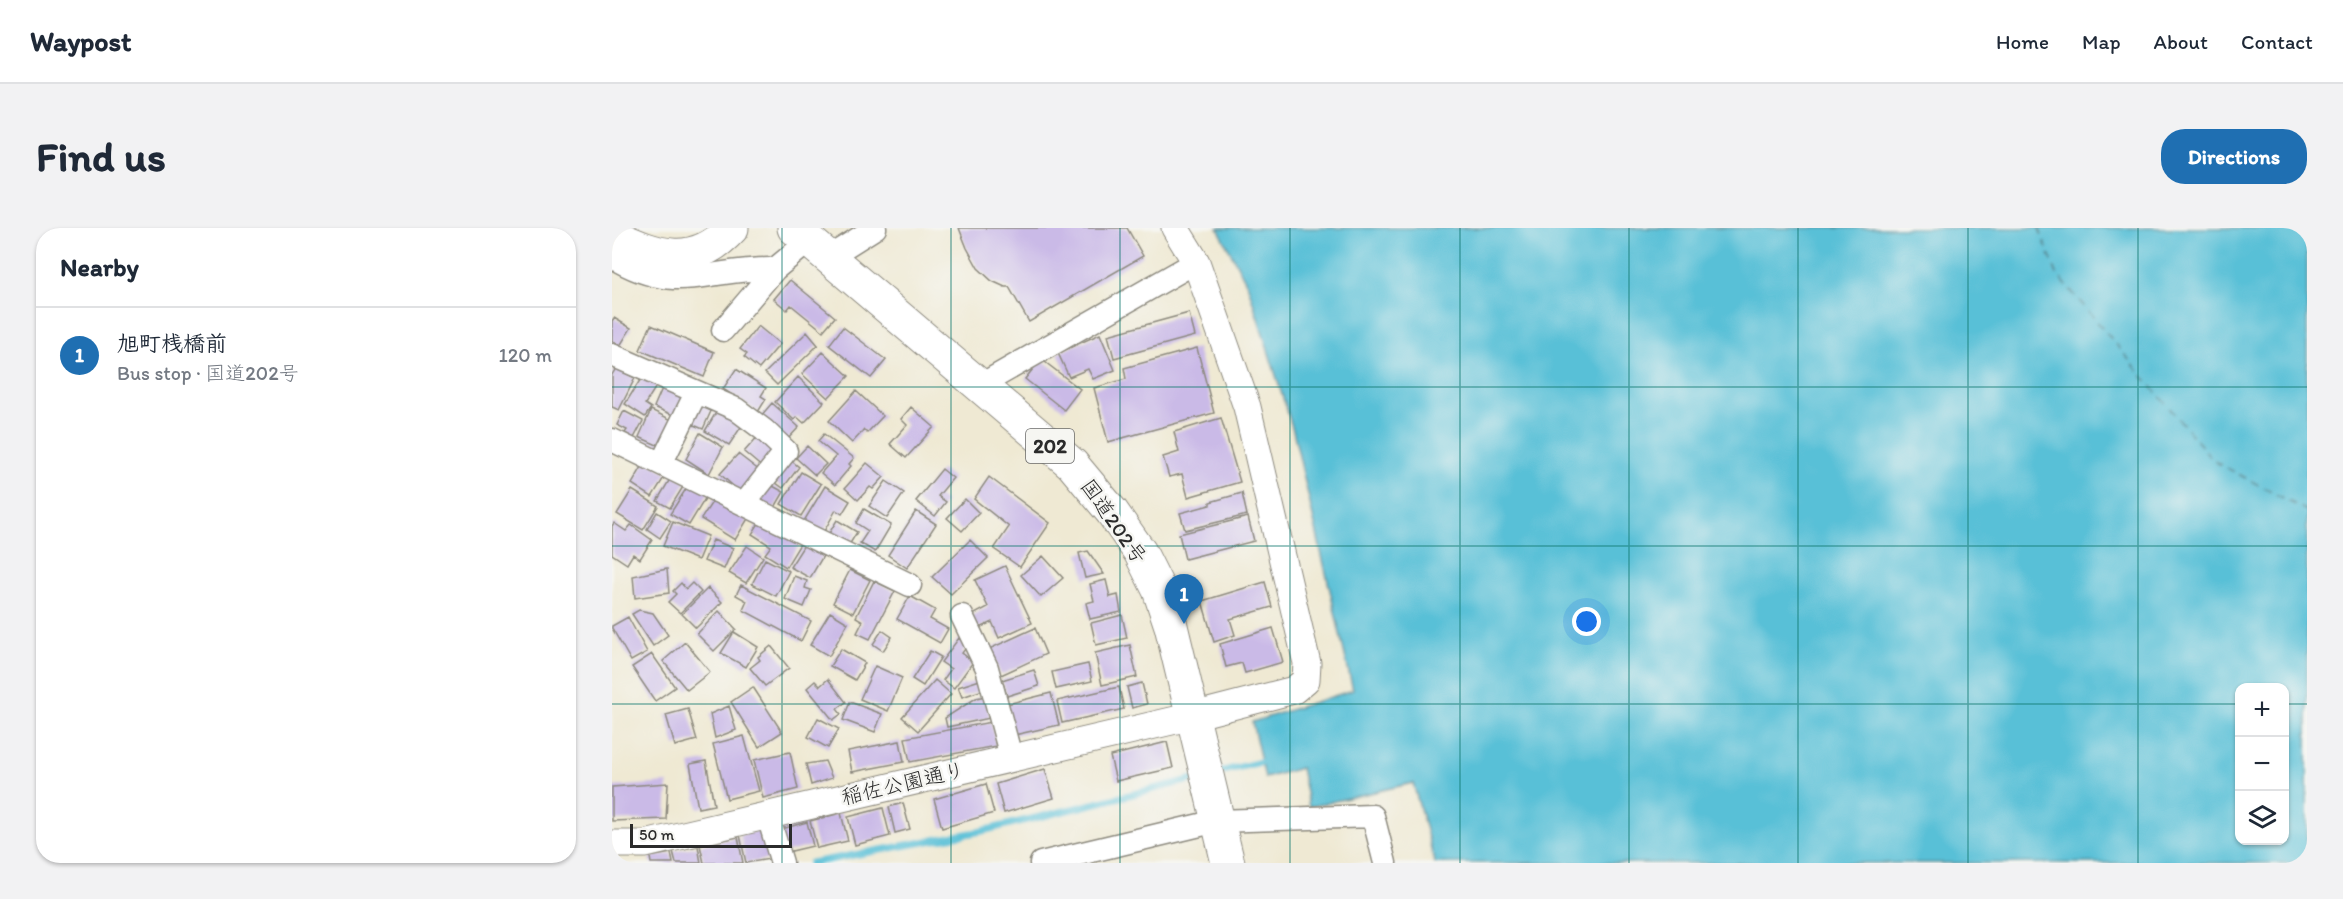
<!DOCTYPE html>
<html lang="en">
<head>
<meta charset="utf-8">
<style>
	body { margin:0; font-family:Itim,"Klee One",sans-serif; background:#f2f2f3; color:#1f2937 }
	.controls { position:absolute; right:18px; bottom:18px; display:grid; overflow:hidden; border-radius:12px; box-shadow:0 2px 4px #0004 }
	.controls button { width:54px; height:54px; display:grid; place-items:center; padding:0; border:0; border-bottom:2px solid #e0e1e3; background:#fff; color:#1f2937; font:30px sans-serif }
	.scale { position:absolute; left:18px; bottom:15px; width:162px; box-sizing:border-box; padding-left:6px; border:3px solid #2b2b2b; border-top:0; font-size:16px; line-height:21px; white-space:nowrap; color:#2b2b2b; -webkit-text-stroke:4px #f6f6f2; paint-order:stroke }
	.you { position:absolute; left:975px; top:394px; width:21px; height:21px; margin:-15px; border:4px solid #fff; border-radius:50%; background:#1a73e8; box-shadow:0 0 0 9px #1a73e833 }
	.badge { display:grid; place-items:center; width:39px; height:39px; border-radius:50%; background:#1f6fb2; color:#fff; font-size:20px; font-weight:700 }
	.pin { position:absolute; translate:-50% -50px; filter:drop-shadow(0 2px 3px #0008) }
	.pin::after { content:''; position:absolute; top:32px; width:21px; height:18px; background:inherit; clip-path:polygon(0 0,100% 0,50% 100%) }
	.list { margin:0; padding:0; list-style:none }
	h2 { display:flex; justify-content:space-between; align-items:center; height:78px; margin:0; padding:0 24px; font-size:26px }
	h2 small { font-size:20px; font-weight:400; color:#747a83 }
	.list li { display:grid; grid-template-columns:39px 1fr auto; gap:18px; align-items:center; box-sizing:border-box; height:96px; padding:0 24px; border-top:2px solid #e0e1e3 }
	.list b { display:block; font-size:22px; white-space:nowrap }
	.list p { margin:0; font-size:20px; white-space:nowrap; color:#747a83 }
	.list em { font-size:20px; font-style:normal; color:#747a83 }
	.icon { flex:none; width:33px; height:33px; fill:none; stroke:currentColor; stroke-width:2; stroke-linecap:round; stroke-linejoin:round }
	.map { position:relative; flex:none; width:1695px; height:635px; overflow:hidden; border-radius:24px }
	header { display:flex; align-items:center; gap:36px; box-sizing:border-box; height:84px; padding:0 30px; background:#fff; border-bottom:2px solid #e0e1e3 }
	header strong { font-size:28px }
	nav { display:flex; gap:33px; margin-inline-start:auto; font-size:21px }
	.intro { display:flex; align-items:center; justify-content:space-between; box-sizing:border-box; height:144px; padding:0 36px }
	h1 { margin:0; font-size:42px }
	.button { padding:15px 27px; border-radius:24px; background:#1f6fb2; color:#fff; font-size:21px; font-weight:700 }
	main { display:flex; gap:36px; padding:0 36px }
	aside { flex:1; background:#fff; border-radius:24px; box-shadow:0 2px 4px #0004 }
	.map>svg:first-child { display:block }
</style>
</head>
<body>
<header>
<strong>Waypost</strong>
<nav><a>Home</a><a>Map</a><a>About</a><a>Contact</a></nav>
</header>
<div class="intro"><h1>Find us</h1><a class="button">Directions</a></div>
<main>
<aside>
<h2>Nearby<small></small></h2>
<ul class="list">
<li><span class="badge">1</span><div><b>旭町桟橋前</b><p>Bus stop · 国道202号</p></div><em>120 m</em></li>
</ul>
</aside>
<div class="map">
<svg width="1695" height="635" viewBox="0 0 1695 635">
	<rect width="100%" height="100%" fill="#f6f6f2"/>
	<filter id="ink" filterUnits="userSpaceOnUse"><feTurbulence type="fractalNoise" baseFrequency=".0167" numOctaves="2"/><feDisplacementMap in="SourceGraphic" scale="12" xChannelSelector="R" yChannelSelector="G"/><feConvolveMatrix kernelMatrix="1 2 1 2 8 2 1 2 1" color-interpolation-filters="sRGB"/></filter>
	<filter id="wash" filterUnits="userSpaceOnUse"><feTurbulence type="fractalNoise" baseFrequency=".008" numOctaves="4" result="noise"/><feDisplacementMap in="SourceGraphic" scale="24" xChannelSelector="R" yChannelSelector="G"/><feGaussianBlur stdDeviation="1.35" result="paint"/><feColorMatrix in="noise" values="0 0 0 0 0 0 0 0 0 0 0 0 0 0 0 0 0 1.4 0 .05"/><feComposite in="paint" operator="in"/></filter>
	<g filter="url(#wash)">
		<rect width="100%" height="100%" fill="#efe9d3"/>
		<path fill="#59c0d7" stroke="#427681" stroke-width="1.5" fill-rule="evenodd" d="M606,0H1695V635H823L801,555L697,579L689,540L653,550L640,494L741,462L681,202L636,58ZM1628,460H1672V612H1628Z"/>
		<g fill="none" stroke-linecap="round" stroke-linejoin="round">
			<path stroke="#59c0d7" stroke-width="7" d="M603,545L649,534
				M199,635L370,603L586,550"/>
			<path stroke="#39585f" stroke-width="1.5" stroke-dasharray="8 6" stroke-linecap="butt" d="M1427,0L1445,46L1602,233L1695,283"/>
		</g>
		<g id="blocks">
			<path fill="#cabae7" d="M347,0H515L531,28L417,94L397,59H393L380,53L366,40L355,20Z
				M178,52L223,89L211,103L179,77L175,82L162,71Z
				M577,85L583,108L502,130L496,107Z
				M2,90L19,100L8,118L0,113V93Z
				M39,97L102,124L92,149L28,122Z
				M146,98L168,116L147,141L132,129L135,126L128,121Z
				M231,99L274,132L259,150L217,117Z
				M195,104L206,117L165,157L153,145Z
				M488,106L503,142L481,151L476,141L457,149L446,125Z
				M585,120L602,185L496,214L482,160L514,151L512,140Z
				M211,124L237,148L216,170L190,146Z
				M429,131L468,161L452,182L413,151Z
				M4,140L23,150L7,182L0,179V147Z
				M124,141L154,160L149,168L154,171L146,184L111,161Z
				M30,149L45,157L33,176L39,180L33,189L13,176Z
				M186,149L212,174L192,195L185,189L182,192L163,174Z
				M51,158L75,169L66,189L42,179Z
				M244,163L271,188L255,205L252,202L240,215L217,193Z
				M86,175L100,181L91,201L77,195Z
				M160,175L187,199L174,213L148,189Z
				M299,179L322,199L294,230L278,216L295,197L289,191Z
				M106,181L131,196L117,217L93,203Z
				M39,182L64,194L52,220L27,209Z
				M12,183L31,193L22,210L13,205L15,202L5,197Z
				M609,190L628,254L576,269L570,246L557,249L551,229L567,224L562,204Z
				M88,205L111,219L97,246L74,231Z
				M148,206L166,223L152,241L132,224Z
				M212,206L242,230L237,236L239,238L223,257L209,245L224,228L206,213Z
				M195,218L214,236L203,247L184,230Z
				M126,226L148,243L129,265L108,246Z
				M177,231L187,239L171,260L160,252Z
				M34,232L55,245L40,269L20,256Z
				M255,235L272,249L261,261L258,259L246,272L233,260Z
				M330,241L341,250L326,268L334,274L323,288L304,273Z
				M189,244L209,256L189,288L169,276Z
				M61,246L74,254L58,280L45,273Z
				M377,249L438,295L408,339L382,321L397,299L362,271Z
				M79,253L97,264L77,297L58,286Z
				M274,253L292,265L275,290L257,278Z
				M157,256L172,264L162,281L147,273Z
				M213,258L238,273L230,286L224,282L211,305L192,293Z
				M20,262L46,278L31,302L5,286Z
				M630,265L635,287L573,302L568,285L598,277V274Z
				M104,268L137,289L123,312L89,291Z
				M353,271L367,285L350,303L335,290Z
				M252,281L279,297L263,324L248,315L256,303L244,295Z
				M304,283L324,296L295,340L276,327Z
				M45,284L59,293L48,310L35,301Z
				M636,289L642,313L573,331L567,306Z
				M149,292L188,316L174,339L153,326L159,318L140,306Z
				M225,292L245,304L236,319L216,307Z
				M61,294L96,308L86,332L51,318Z
				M2,295L14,303L19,297L40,312L28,331L21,326L15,336L0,326V298Z
				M101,312L121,320L112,341L92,333Z
				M358,312L376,330L339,366L320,349Z
				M192,317L211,328L198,350L178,339Z
				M135,318L151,329L134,355L117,345Z
				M476,323L492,346L473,350L467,325Z
				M431,328L451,350L429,369L409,347Z
				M153,331L177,343L164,368L140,356Z
				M393,338L420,395L387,410L380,394L365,401L359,388L376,379L363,352Z
				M55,341L57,365L23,370L21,348Z
				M238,342L258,352L241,385L221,375Z
				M182,348L195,353L193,360L199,362L192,379L173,371Z
				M494,352L498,369L506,367L509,384L478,391L474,375L482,373L478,356Z
				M262,353L283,363L258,411L245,405L251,393L244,389Z
				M653,354L660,379L618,391L623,407L602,414L590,373Z
				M69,355L74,361L80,355L89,364L68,385L56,374L64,366L61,363Z
				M129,357L199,393L189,413L131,382L135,373L124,367Z
				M96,360L110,374L84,400L70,386Z
				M298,368L323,382L318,391L336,401L328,415L285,391Z
				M27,382L41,385L56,407L41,418L20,386Z
				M107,383L124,401L102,423L85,406Z
				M218,384L236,395L217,428L198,417Z
				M510,387L515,410L484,417L479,395Z
				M16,389L35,424L19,433L0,400V398Z
				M423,400L434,426L389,447L377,421Z
				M661,400L671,434L633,445L630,435L614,439L608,416Z
				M270,402L280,409L271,423L261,416Z
				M122,404L146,419L134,439L109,425Z
				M347,410L356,417L350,425L361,434L342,460L331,452L339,441L329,434Z
				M73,414L98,444L75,462L51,433Z
				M518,417L525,449L490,457L483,425Z
				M159,418L177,440L153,458L138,440L148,432L146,429Z
				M229,421L253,435L243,452L218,438Z
				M318,423L329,429L311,458L300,451Z
				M40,426L63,459L43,473L20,439Z
				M476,436L480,453L444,461L440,444Z
				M263,438L290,450L276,483L248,471Z
				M422,442L427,458L395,468L390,452Z
				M216,451L234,474L225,481L229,486L221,492L195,460L203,453L208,458Z
				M371,451L374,461L350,469L346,459Z
				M323,452L339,466L306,503L290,489Z
				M530,455L535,476L520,480L515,459Z
				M141,459L170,504L147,519L119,474Z
				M507,459L512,481L450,495L445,473Z
				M439,465L447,497L402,507L395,476Z
				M374,468L378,490L335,499L333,490L364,470Z
				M238,474L270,486L263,504L231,492Z
				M117,478L124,502L103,510L98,486Z
				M76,481L85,512L63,518L54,487Z
				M206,490L227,501L216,520L196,509Z
				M379,494L384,518L298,534L293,510Z
				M132,508L147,563L115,571L101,516Z
				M288,513L292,534L240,544L236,523Z
				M555,514L561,540L504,553L498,528Z
				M178,524L186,561L151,570L142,532Z
				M94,533L102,577L86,580L78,536Z
				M213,533L220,550L199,557L194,536Z
				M433,541L442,570L392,585L384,556Z
				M56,555L54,591L0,593V559Z
				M374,556L382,585L330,600L322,571Z
				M291,575L298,601L283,605L277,579Z
				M271,580L278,608L243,617L236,589Z
				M229,585L236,613L205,620L198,593Z
				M195,594L201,618L171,625L166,602Z
				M151,602L158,631L134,635L128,607Z
				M126,609L131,635H92L88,617Z
				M86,618L89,635H64L61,623Z
				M59,625L61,635H39L38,629Z"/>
		</g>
	</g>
	<g filter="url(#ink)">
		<use href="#blocks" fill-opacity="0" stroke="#8d8a7f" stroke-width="1.5"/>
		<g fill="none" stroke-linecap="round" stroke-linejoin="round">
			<g stroke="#8d8a7f" stroke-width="25">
				<path id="minor" d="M0,29C64,69 97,39 163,41L197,13
					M217,29L263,0
					M111,102L163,41
					M0,127L124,181L152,202L174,223L133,275
					M367,158L584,34
					M0,212L298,357
					M50,234L84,165
					M350,388L375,440L399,529
					M156,588L170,635
					M429,635L605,593L761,588L773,635"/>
			</g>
			<g stroke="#8d8a7f" stroke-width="29">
				<path id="tertiary" d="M0,616H33L581,488L682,462L694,452L695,435L635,179L584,34L563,0"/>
			</g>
			<g stroke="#8d8a7f" stroke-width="35">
				<path id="trunk" d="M182,0L460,236L500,284L528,324L547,362L559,398L616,635
					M0,7C45,28 82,42 120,0"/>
			</g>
			<use href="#minor" stroke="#fff" stroke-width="22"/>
			<use href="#tertiary" stroke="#fff" stroke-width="27"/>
			<use href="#trunk" stroke="#fff" stroke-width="33"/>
		</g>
	</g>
	<path fill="none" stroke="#0f766e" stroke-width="1.5" stroke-opacity="0.55" d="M170,0V635M339,0V635M508,0V635M678,0V635M848,0V635M1017,0V635M1186,0V635M1356,0V635M1526,0V635M0,159H1695M0,318H1695M0,476H1628M1672,476H1695"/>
	<g text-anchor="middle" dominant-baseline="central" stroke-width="5" stroke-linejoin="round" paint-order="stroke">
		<rect fill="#f6f6f2" stroke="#686867" stroke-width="1.5" x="414" y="201" width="48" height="34" rx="4.5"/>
		<g font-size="20" font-weight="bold" fill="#2b2b2b">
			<text x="438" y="218">202</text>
		</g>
		<g font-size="21" fill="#2b2b2b" stroke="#f6f6f2">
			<text transform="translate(502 293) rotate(55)">国道202号</text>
			<text transform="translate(291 555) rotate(-13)">稲佐公園通り</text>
		</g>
	</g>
</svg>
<div class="controls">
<button>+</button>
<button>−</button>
<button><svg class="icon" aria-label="layers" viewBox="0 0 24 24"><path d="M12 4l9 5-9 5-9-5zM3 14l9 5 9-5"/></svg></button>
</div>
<div class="scale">50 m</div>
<div class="you"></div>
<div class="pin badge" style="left:572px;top:396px">1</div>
</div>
</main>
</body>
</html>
